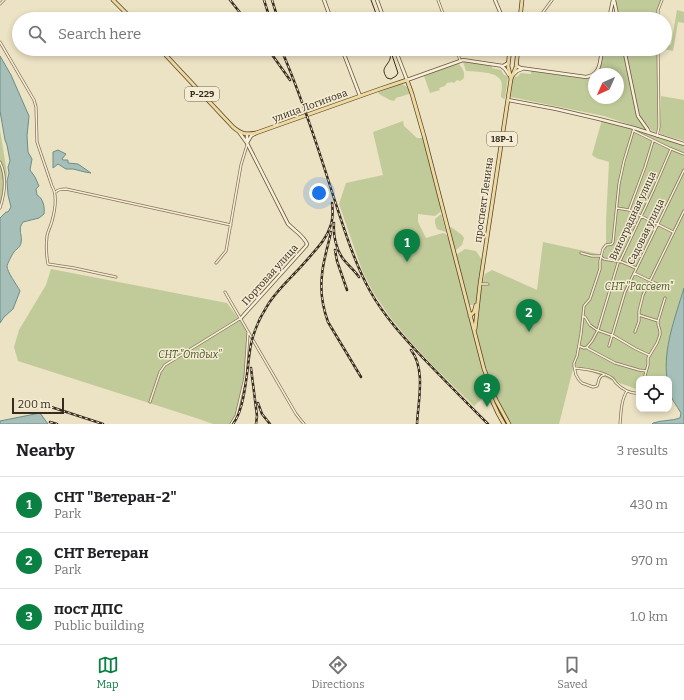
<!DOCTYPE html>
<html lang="en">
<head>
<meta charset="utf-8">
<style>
	body { margin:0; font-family:Bitter,serif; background:#f2f2f2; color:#202124 }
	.controls { position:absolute; right:12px; bottom:12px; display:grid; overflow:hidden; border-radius:8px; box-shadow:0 2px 6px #0003 }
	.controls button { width:36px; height:36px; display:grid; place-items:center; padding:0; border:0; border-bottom:1px solid #e0e0e0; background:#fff; color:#202124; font:20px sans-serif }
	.compass { position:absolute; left:588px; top:68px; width:36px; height:36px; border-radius:50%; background:#fff; box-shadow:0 2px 6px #0003; rotate:225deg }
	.scale { position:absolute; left:12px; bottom:10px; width:52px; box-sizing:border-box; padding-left:4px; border:2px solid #372b1f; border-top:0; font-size:11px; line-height:14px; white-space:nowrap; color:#372b1f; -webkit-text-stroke:3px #f4ecd3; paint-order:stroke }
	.you { position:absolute; left:319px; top:193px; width:14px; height:14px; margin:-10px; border:3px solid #fff; border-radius:50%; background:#1a73e8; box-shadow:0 0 0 6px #1a73e833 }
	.badge { display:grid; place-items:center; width:26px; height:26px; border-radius:50%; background:#0b8043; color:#fff; font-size:13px; font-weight:700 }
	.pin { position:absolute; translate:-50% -33px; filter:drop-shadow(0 1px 2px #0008) }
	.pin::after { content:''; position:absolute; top:21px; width:14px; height:12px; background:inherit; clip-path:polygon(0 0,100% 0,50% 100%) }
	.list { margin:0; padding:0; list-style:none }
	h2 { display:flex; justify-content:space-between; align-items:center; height:52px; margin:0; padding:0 16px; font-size:17px }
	h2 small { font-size:13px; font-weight:400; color:#757577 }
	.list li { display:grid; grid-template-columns:26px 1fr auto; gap:12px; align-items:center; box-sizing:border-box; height:56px; padding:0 16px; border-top:1px solid #e0e0e0 }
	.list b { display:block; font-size:15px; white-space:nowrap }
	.list p { margin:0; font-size:13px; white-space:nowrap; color:#757577 }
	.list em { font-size:13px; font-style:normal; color:#757577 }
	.icon { flex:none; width:22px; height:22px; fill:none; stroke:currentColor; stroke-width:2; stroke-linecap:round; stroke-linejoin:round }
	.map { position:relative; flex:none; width:684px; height:424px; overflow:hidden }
	.search { position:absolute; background:#fff; box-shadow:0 2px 6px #0003; left:12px; right:12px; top:12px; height:44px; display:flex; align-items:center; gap:10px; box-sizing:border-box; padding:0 14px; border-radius:22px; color:#757577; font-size:15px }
	.sheet { height:220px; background:#fff }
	nav { display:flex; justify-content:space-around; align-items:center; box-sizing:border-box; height:56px; border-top:1px solid #e0e0e0; background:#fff; font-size:11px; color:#757577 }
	nav a { display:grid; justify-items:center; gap:2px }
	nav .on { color:#0b8043 }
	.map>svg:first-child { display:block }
</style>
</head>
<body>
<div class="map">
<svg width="684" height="424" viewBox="0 0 684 424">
	<rect width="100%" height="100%" fill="#ece2c4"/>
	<path fill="#c1ca99" d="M616,0H661L657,10V19H619L616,5Z
		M677,10L684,12V23L678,22L673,51L663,49H665V44L671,45Z
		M603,49H622L637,116L647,129L646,130L604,116L511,97L513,79L515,77H517L521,73L531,74V71L587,79L592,78L594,81V98H618V74H600L599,71Z
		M625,49H655V51L657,53L658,127V130L656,132L652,131L640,117Z
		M463,61L490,65L492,66V68L501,70L504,75L507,76L508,77L505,98L504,99L501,97C501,92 503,85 501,81C497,71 476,72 466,71L463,62Z
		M457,63C461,65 465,72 464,76C464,79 462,80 460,81L457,80L454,83L452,82L447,83L445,86L439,88L440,90L430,93L424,76Z
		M401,84C406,85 410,89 409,94L396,98L394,101L390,100L379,94L378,91Z
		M661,96L684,100V141L660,134Z
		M602,120L684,145V289L667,379H639V390L611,380L574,365L559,424H510C497,400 487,377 481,350C479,343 477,336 476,329C476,313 480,296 483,281L485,274L492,270L537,290L543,242L603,255L606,246V221L609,162L596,158L592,155Z
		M403,121L404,126L417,138H422L423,139L441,209L440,212L435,216L418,214V222L426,238L443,233L446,234L449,240L486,381C489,394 483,398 474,406L433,366L408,339L390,317L373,292L362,270L339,204L346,183L383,175L373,132Z
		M0,130L7,173L0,211Z
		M441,214L446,231V232L437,229L435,223V219Z
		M450,227H451L462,235L464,238L462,245L456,250L454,249Z
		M465,249L476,251L482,260L476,303L473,305H470L469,303L456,257V255Z
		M51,269L227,303L249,333L246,380L238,415L233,424H213L196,418L18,361L14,347L19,330L46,285Z"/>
	<path fill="#a6bfb9" stroke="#6d8d87" d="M0,56L11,75L29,116L27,136L28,152L32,159L30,170L35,177L39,186L36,189L37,195C43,198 45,207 44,214L39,218L23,222C17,230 23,235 21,243C20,248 16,249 14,252C12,254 7,265 7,266C7,272 17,285 20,291L13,309L4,317L0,323V218L6,212H8L11,207L8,195L7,181L9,173L8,167L10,161L7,145L5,140L0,111Z
		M58,150L66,154L62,159L63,160H68V163L78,164L91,173L85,172L73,169H66L58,164L53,168V152Z
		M684,288V424H652L653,423C662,420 672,421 680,418L681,413C679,409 676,406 674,402C669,394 669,387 669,379H667C663,348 675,318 684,288Z
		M40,413L48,424H0V421Z"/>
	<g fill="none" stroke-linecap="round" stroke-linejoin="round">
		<g stroke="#86745b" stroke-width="3">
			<path id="street" d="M438,0L445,19
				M0,4L4,0
				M538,19L552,0
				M658,19V10L662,0
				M0,42L34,100L36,107L37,142L52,186C58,196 55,210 52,221C51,226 48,230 47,236C46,245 46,254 48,264L74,268L116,277
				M456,49L460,60
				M634,131L669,148L684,154
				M657,136L659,127L658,49
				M0,162C7,177 5,193 0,208
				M56,192C58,189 62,189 66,189L231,225
				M617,208L629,210L673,232
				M629,210L645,167L653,141
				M581,253L592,256H601
				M601,257L604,259L622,262L636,268
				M216,263L226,251L241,165L247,145
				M634,273L657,284L667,287
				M480,284H488
				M225,292L296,414L304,424
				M639,315L658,321
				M583,316L585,317L590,325L597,330L614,336L636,349L649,355
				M635,332L639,321V311L643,295L684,211
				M579,346L584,348L587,347L592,341L598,330L618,263L621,259L653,191L671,149
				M609,346L625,292L684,170
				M587,348L615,363L639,370L646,371
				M575,368C585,369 603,372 612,378C615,380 614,381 616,383C622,389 630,394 639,393
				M604,375C598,376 599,382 597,386L593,387L582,383L579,380L576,375L574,366V363L577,356L581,334L584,306L590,299L600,269V261L603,249L606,245L612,244L613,242L619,184L624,161L634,128
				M644,379L648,365V358L657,343L660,335V331L658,324V321L665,298
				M150,402L160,372L165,365L241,318
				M231,424L236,416L245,378L248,333
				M620,424C621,413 621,400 627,391"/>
		</g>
		<g stroke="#68553f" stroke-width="4">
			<path id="secondary" d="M324,0L331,19
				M377,0L384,19
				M495,0L503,19
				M614,0L618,19
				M609,19L613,0
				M342,49L360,96
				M395,49L407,80L463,60L503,66L508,63
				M624,49L638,116L648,130L649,133
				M517,65L518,67L521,68L586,77C601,75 600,61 602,49
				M501,66L505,69L509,75
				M513,75L517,71L522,69
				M508,100L556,109L599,119L634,128L684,144
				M239,132L247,143L251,136L256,133
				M241,318L306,246L307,244C304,236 294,230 288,224L247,143V135"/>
		</g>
		<g stroke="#54422f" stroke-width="4.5">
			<path id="primary" d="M113,0L132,19
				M520,19L522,0
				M160,49L233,127C241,134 246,135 256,133L380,89L407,80L412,94L424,136L484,369L496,400L509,424
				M510,49L508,66L511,79
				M470,316L474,312L476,305
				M475,329L480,284L511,79L516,67L518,49
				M487,383C490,398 496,411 504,424"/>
		</g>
		<use href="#street" stroke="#f7efd7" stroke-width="1.5"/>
		<use href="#secondary" stroke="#f7efd7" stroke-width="2.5"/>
		<use href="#primary" stroke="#eed99e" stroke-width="3"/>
		<path stroke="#372b1f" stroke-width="1" d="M371,0L378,19
			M389,49C390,52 391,56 390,59C387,67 380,68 387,78L391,79L396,76L398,73L390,49"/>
		<g stroke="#372b1f" stroke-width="2.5">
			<path id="rail" d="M230,0L245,19
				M264,0L270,19
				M272,0L278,19
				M268,49L290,80
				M281,49C301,95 317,144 332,192C343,225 353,260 370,291C384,316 404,338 424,359C445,381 467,403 488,424
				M334,223C333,235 336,250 344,260C349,266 355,271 359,277
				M331,232C328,246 323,261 322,275C320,291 323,308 328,322L361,377
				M335,250L337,261L347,290
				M411,350C426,369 418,402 417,424
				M251,368L257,416L256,424
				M258,403L262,414L270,424
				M45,405L103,424
				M50,422L57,424
				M233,424C246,408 247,365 251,344C254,331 259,319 266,308C273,295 283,286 293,275C300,268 307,260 313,253C320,245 327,237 330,227C333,220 333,211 332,203"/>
		</g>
		<use href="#rail" stroke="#f4ecd3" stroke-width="1" stroke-dasharray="3" stroke-linecap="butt"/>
	</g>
	<g text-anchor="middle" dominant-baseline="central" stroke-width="3" stroke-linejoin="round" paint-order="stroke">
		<g fill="#f4ecd3" stroke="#706555" stroke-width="1">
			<rect x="185" y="87" width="34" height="14" rx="3"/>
			<rect x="487" y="132" width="30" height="14" rx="3"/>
		</g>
		<g font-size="9" font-weight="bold" fill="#372b1f">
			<text x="202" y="94">Р-229</text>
			<text x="502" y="139">18Р-1</text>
		</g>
		<g font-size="10" fill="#372b1f" stroke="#f4ecd3">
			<text transform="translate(310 106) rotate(-20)">улица Логинова</text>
			<text transform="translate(484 200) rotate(-82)">проспект Ленина</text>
			<text transform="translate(633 216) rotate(-65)">Виноградная улица</text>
			<text transform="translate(646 232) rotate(-64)">Садовая улица</text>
			<text transform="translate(270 275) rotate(-48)">Портовая улица</text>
		</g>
		<g font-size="10" font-style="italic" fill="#455226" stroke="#f4ecd3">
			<text x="639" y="287">СНТ "Рассвет"</text>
			<text x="190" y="355">СНТ "Отдых"</text>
		</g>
	</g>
</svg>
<div class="controls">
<button><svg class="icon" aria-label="locate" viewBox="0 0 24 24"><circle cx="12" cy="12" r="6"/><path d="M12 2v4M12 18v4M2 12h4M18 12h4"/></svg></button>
</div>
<svg class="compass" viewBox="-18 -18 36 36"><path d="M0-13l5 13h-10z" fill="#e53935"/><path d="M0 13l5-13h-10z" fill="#757577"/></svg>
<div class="scale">200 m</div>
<div class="you"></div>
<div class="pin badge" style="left:407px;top:262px">1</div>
<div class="pin badge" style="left:529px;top:332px">2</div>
<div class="pin badge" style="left:487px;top:407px">3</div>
<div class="search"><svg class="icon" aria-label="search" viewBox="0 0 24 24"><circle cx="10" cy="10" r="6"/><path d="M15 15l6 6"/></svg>Search here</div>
</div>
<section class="sheet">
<h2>Nearby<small>3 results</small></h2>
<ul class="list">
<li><span class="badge">1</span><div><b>СНТ &quot;Ветеран-2&quot;</b><p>Park</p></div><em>430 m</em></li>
<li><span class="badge">2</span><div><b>СНТ Ветеран</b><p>Park</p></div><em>970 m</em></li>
<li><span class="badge">3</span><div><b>пост ДПС</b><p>Public building</p></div><em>1.0 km</em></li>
</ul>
</section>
<nav>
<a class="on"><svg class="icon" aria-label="map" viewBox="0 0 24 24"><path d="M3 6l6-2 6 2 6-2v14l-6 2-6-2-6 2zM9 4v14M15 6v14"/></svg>Map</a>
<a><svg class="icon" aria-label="directions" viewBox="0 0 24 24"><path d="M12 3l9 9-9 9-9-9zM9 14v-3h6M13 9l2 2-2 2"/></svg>Directions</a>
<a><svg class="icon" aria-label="saved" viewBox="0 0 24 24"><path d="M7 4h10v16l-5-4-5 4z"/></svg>Saved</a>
</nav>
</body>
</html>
